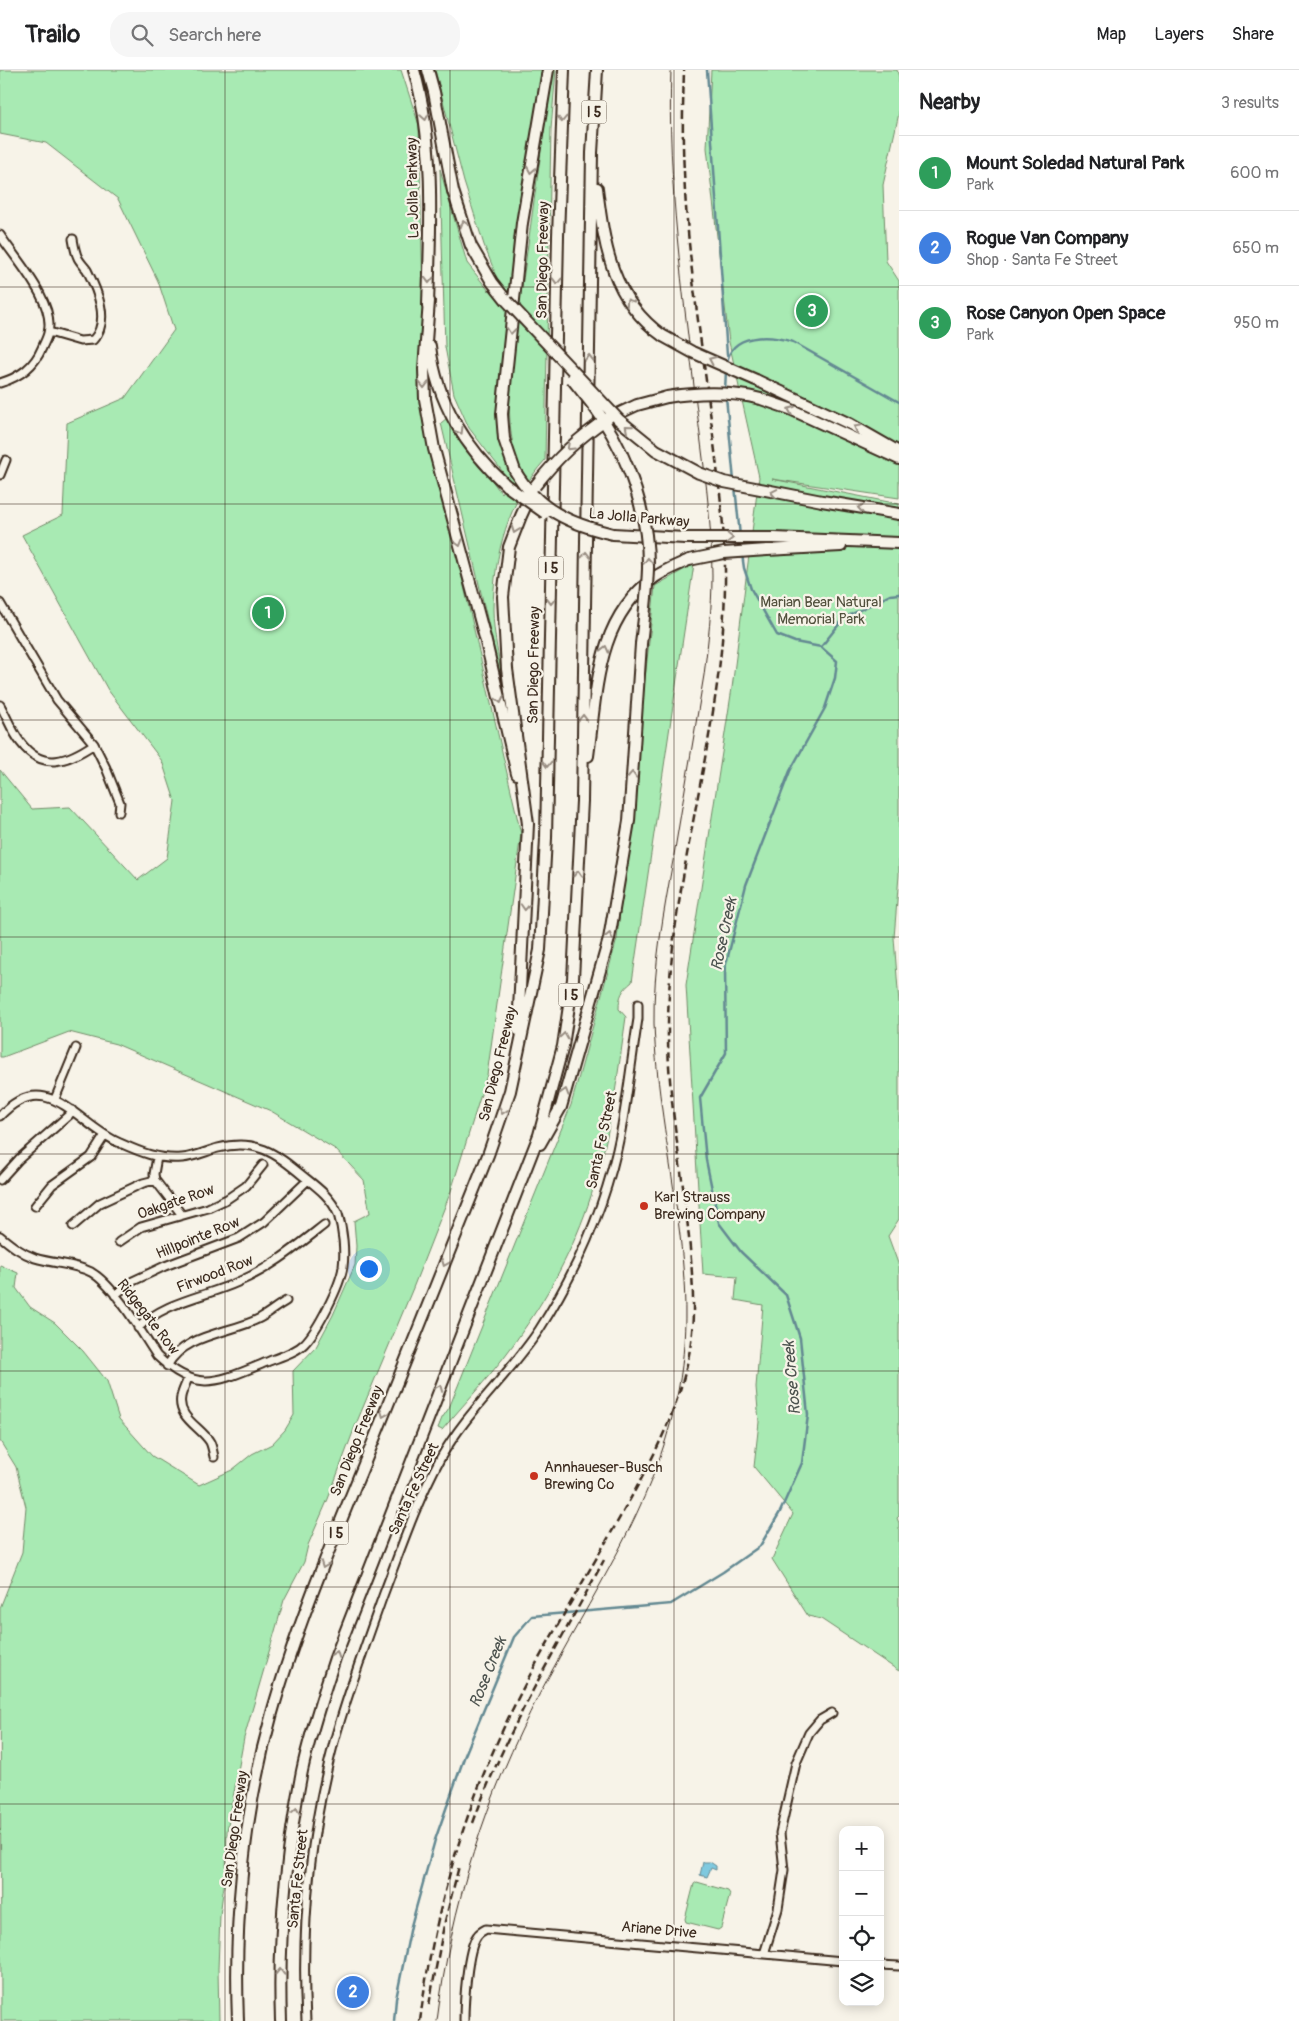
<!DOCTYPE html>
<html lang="en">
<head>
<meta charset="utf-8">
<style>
	body { margin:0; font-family:Pangolin,sans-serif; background:#f6f6f6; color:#202124 }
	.controls { position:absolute; right:15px; bottom:15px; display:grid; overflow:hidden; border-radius:10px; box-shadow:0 2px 12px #0003 }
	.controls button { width:45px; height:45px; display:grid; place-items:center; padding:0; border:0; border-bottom:1px solid #e0e0e0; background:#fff; color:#202124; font:25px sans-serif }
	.you { position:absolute; left:368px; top:1198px; width:18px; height:18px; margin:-12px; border:4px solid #fff; border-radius:50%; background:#1a73e8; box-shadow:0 0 0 8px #1a73e833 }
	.badge { display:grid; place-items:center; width:32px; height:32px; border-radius:50%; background:#d93025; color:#fff; font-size:16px; font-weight:700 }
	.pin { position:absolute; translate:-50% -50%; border:2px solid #fff; box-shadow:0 1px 5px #0006 }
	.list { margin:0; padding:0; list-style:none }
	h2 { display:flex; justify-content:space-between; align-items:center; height:65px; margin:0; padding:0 20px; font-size:21px }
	h2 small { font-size:16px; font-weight:400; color:#757577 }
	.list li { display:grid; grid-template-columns:32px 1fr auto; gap:15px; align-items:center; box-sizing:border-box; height:75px; padding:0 20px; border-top:1px solid #e0e0e0 }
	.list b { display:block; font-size:19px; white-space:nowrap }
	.list p { margin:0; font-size:16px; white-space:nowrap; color:#757577 }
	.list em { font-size:16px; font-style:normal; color:#757577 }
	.icon { flex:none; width:28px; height:28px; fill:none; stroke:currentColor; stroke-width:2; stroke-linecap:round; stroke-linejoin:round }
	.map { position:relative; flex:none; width:899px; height:1951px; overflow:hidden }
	header { display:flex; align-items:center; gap:30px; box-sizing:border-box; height:70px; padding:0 25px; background:#fff; border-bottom:1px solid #e0e0e0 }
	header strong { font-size:24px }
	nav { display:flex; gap:28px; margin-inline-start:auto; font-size:18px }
	.search { width:350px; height:45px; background:#f6f6f6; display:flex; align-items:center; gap:12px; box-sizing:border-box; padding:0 18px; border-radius:20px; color:#757577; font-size:19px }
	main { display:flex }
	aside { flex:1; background:#fff }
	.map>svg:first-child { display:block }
</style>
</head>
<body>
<header>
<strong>Trailo</strong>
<div class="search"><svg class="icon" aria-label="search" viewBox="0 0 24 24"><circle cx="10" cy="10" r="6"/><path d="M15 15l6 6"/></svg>Search here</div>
<nav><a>Map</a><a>Layers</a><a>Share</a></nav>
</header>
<main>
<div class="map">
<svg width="899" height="1951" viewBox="0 0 899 1951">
	<rect width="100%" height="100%" fill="#f7f3e8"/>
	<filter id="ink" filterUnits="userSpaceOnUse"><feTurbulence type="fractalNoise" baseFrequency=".02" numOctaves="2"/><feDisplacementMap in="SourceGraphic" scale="10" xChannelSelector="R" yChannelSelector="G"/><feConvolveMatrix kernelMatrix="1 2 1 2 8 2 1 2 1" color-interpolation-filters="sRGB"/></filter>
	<g filter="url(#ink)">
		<path fill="#a8eab3" stroke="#728a68" d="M0,0H401L419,55L426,351L521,764L487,1005L451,1121L413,1218L356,1354L328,1429L308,1475L304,1492L284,1530L244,1668L227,1761L226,1801L220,1845L218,1899L219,1951H1L0,1538L22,1482L26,1437L16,1397L0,1371V1195L18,1203L16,1218L30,1237L55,1253L83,1281L107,1311L119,1349L152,1386L199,1415L232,1400L252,1384L272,1374L285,1360L294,1345L293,1301L316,1277L333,1245L355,1195L356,1176L354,1151L370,1143L364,1110L335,1079L271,1041L116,974L69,962L3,987H0V700L32,739L70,737L138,810L167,788L175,731L162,691L108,620L22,465L63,445L67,353L125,328L174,260L158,211L118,129L46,73L0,64Z
			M435,0H542L512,209L499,342V368L506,391L514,405L520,399C497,344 517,255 525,196C534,131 543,65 553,0H556L551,59L545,390C508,431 494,484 493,539C493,564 500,591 503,616L441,353L447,348L501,423L509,410L469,358L454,324L445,277L440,99L467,193L489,221L494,200L484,175L464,112Z
			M711,0H897L899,7V43L883,115L886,191L899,211V428L772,409L899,434V805L894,868L899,933V1149L888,1166L899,1196V1446L897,1448L899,1453V1601L821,1549L808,1546L772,1489L793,1444L754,1397L759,1352L756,1317L763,1235L735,1230L737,1207L703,1204L686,915L732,618L759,407L729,272L707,78Z
			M694,494L632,912C622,920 619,926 619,939L626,947C618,1003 611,1062 594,1116C579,1168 553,1218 522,1262C499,1297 469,1328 442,1360L438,1358L442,1348L449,1338L571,1035L617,869L655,516Z
			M697,1812L728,1821L730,1824L721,1858L718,1860L686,1852L685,1849L694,1814Z"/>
		<path fill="#7fc9df" stroke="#648992" d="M703,1792H710L716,1796V1800L711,1798L707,1807L700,1805Z"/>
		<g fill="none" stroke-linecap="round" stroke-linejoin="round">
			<path stroke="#648992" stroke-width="2.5" d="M707,0L727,285
				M727,294C730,262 770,265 793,272L899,332
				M725,321L726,300
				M726,327L734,411
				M735,416L740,466
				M821,577L844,548L890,525L899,524
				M394,1951L396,1929L411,1856L435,1770L465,1685L514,1567L532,1546L671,1534L723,1502L760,1476L780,1442L802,1393L808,1345L800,1268L786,1225L741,1182L719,1153L706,1090L700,1028L726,983L725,898L746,815L790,701L825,638L835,608L837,591L821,577L795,572L777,565L751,519L744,498L742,484"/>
			<g stroke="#3b2a1e" stroke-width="11">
				<path id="minor" d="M0,165C16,190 56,232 48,263C47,268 44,273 42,278C34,297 20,307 0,313
					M49,262L80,271L93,270C111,251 97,220 87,200C84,196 80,192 78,188C75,182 74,175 73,169
					M0,405L6,390
					M0,533L57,630L94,674L106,698L120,733L119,742
					M0,635C7,647 12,662 21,673C43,702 69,691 94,674
					M55,1029L76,978
					M0,1046C47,995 78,1056 120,1073C140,1082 159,1090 182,1088C194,1087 207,1081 218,1078C256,1068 275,1083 303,1106C317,1117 331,1127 338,1144C343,1160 345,1181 343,1197C340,1216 318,1260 304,1274C295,1283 279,1287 267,1292C221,1310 199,1326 157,1286C141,1262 115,1216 91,1202C73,1193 54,1194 35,1188C21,1183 11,1175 0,1166
					M157,1087L154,1104L155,1110L182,1145
					M0,1110L19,1089L69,1045L72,1040
					M35,1136L52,1115L91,1087L105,1065
					M73,1156L100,1133L143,1113L155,1110
					M119,1172L141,1157L208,1138L227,1129L246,1116L263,1095
					M115,1225L133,1211L165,1196L239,1168L264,1152L308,1110
					M138,1258C165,1231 205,1227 238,1212C271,1198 296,1177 324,1155
					M167,1296C185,1263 230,1264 260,1248C269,1243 277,1236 286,1231
					M188,1308C186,1314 182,1321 181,1327C177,1348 201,1357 210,1372C212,1376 213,1382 214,1387
					M764,1884L778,1839L784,1800L780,1763L796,1693L809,1663L820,1650L832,1643
					M880,1895L899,1896
					M306,1951C301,1858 310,1762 334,1672C348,1622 366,1573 384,1523C401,1478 417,1431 440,1389C467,1341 509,1305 539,1260C578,1199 607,1133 621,1061C628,1024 632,986 638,949V934
					M464,1951C464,1933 467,1880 477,1866C479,1863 482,1861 486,1859L843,1891"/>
			</g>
			<g stroke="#3b2a1e" stroke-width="14">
				<path id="highway" d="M414,0C436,77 430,158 428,236
					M428,0L434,22L453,121L471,176L492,212L507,231
					M597,118C604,176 612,230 663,266
					M429,231L424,299L425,329L434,379L485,568L517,704
					M430,276C437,333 465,377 507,416
					M756,310L850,354L899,382
					M761,329L790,339L899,389
					M609,348L637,335L667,327
					M515,401L504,369L502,344L522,153L548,0
					M822,431L899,444
					M613,464L685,468
					M774,468L899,473
					M767,480L841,476
					M588,686C597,620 596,549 655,507C665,500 678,495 689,490
					M518,960L528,754L507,599L503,527L509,477L521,446L531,424
					M540,1074L561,1037L609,869L629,751L641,574
					M238,1951C234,1849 244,1742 272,1643C297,1554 334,1468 369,1382C409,1283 449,1184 488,1085L510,1021L540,880L546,768L558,166L564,0
					M281,1951C278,1867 286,1783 302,1701C310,1663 323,1625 335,1588L539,1065L563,976L573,909L582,731L592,83L597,0"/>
			</g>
			<use href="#minor" stroke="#f7f3e8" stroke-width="7"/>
			<use href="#highway" stroke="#f7f3e8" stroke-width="10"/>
			<path stroke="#3b2a1e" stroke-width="1" d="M437,1951C451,1836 486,1726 540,1623C590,1528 653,1437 676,1331C704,1204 658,1080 654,953C653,897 664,841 674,785C684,725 694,665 704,605C708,572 712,539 712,506C712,448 703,390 696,333C683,221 667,113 671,0"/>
			<path stroke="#3b2a1e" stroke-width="2.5" stroke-dasharray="8 4" stroke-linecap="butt" d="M473,1753C506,1660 558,1576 604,1490
				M429,1935L444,1855L459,1796
				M420,1951C435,1830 472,1713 530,1605C557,1555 587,1505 615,1456C647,1400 679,1343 690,1279C696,1239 692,1198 688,1158C681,1091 667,1023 668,956C669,807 723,664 725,515C726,454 716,393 709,333C699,256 687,179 684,101C682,68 683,34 684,0"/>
			<g stroke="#3b2a1e" stroke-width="14" stroke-linecap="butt">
				<path id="highway-bridge" d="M507,231L619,350L656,380L699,403L724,412L822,431
					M663,266L692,282L756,310
					M572,309C582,322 593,334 602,348C630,391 649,447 648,499C647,524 644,549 641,574
					M667,327C699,322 729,321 761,329
					M515,401C538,440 570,454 613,464
					M507,416L545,443
					M535,416C557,388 578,368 608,348
					M685,468H774
					M689,490L724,483L767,480"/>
			</g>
			<use href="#highway-bridge" stroke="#f7f3e8" stroke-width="10"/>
		</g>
		<defs><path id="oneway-chevron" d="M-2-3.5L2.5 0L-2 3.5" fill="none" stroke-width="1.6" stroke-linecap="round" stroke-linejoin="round" transform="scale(1.25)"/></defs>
		<g stroke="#998e83">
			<use href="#oneway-chevron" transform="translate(425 47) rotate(80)"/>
			<use href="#oneway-chevron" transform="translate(562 49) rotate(92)"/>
			<use href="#oneway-chevron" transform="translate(531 100) rotate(100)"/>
			<use href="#oneway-chevron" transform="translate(464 154) rotate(-107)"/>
			<use href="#oneway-chevron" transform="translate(429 210) rotate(91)"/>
			<use href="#oneway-chevron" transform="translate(557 211) rotate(91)"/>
			<use href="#oneway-chevron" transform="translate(629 232) rotate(-124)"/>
			<use href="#oneway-chevron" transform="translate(511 261) rotate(96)"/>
			<use href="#oneway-chevron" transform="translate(589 288) rotate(-89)"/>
			<use href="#oneway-chevron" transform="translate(712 290) rotate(-156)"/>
			<use href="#oneway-chevron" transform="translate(424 315) rotate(89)"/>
			<use href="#oneway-chevron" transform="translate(791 340) rotate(-158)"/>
			<use href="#oneway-chevron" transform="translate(628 358) rotate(-139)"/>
			<use href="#oneway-chevron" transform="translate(857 358) rotate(-151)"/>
			<use href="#oneway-chevron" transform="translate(460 361) rotate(59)"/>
			<use href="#oneway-chevron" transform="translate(570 377) rotate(137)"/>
			<use href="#oneway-chevron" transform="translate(774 423) rotate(-170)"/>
			<use href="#oneway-chevron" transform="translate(861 438) rotate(-170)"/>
			<use href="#oneway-chevron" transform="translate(515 460) rotate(110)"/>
			<use href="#oneway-chevron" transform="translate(730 468) rotate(1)"/>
			<use href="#oneway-chevron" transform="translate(459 473) rotate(75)"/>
			<use href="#oneway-chevron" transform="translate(586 485) rotate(-90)"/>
			<use href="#oneway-chevron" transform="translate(648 491) rotate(-92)"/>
			<use href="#oneway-chevron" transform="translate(551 531) rotate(91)"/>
			<use href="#oneway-chevron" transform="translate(605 579) rotate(-76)"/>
			<use href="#oneway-chevron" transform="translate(500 630) rotate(77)"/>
			<use href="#oneway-chevron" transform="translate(583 648) rotate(-89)"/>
			<use href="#oneway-chevron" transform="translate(547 694) rotate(91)"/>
			<use href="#oneway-chevron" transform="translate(632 705) rotate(-87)"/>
			<use href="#oneway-chevron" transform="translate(578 804) rotate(-87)"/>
			<use href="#oneway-chevron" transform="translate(525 837) rotate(93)"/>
			<use href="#oneway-chevron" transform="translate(609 866) rotate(-78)"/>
			<use href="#oneway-chevron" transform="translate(564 966) rotate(-81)"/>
			<use href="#oneway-chevron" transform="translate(565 1022) rotate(-73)"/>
			<use href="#oneway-chevron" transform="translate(503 1041) rotate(108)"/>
			<use href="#oneway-chevron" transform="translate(445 1193) rotate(112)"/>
			<use href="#oneway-chevron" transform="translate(439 1318) rotate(-69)"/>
			<use href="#oneway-chevron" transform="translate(384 1344) rotate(112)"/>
			<use href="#oneway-chevron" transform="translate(324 1495) rotate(111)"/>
			<use href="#oneway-chevron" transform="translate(336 1584) rotate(-70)"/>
			<use href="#oneway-chevron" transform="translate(296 1741) rotate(-81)"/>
			<use href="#oneway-chevron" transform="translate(280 1902) rotate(-89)"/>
		</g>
	</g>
	<path fill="none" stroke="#3b2a1e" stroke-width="1" stroke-opacity="0.55" d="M225,0V1951M450,0V1951M674,0V1951M0,217H899M0,434H899M0,650H899M0,867H899M0,1084H899M0,1301H899M0,1517H899M0,1734H899"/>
	<g fill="#c8321e" stroke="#f7f3e8" stroke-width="2">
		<circle cx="644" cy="1136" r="5"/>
		<circle cx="534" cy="1406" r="5"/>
	</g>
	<g text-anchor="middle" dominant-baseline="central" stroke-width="4.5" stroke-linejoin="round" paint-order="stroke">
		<g fill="#f7f3e8" stroke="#73665b" stroke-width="1">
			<rect x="581.5" y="30.5" width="25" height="23" rx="4"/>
			<rect x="538.5" y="486.5" width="25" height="23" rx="4"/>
			<rect x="558.5" y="913.5" width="25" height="23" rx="4"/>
			<rect x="323.5" y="1451.5" width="25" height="23" rx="4"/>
		</g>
		<g font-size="14" font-weight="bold" fill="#3b2a1e">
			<text x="594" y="42">I 5</text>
			<text x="551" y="498">I 5</text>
			<text x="571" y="925">I 5</text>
			<text x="336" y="1463">I 5</text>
		</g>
		<g font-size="15" fill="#3b2a1e" stroke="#f7f3e8">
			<text transform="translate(413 118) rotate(-91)">La Jolla Parkway</text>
			<text transform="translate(543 190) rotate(-89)">San Diego Freeway</text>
			<text transform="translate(639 448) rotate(5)">La Jolla Parkway</text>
			<text transform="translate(534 595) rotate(-89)">San Diego Freeway</text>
			<text transform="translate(498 994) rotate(-76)">San Diego Freeway</text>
			<text transform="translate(602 1070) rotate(-78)">Santa Fe Street</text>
			<text transform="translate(176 1132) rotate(-19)">Oakgate Row</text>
			<text transform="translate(198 1168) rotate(-22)">Hillpointe Row</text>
			<text transform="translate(215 1204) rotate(-21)">Firwood Row</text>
			<text transform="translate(148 1247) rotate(52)">Ridgegate Row</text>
			<text transform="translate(357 1371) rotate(-68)">San Diego Freeway</text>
			<text transform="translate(414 1419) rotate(-65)">Santa Fe Street</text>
			<text transform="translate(235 1759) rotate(-82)">San Diego Freeway</text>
			<text transform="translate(298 1809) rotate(-84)">Santa Fe Street</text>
			<text transform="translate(659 1860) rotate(5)">Ariane Drive</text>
		</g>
		<g font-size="15" fill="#51503c" stroke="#f7f3e8">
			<text x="821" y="532">Marian Bear Natural<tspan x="821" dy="17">Memorial Park</tspan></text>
		</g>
		<g font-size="15" fill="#3b2a1e" stroke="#f7f3e8" text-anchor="start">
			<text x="654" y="1127">Karl Strauss<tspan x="654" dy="17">Brewing Company</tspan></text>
			<text x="544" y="1397">Annhaueser-Busch<tspan x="544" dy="17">Brewing Co</tspan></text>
		</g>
		<g font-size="16" font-style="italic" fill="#4c524e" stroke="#f7f3e8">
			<text transform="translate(724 864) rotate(-78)">Rose Creek</text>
			<text transform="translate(792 1308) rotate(-95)">Rose Creek</text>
			<text transform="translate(488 1602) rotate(-68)">Rose Creek</text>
		</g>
	</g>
</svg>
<div class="controls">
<button>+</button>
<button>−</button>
<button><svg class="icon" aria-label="locate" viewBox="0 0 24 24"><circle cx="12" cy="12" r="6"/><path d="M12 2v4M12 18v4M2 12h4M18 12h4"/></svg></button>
<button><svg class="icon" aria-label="layers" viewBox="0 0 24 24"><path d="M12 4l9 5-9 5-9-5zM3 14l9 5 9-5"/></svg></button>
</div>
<div class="you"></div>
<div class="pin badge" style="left:268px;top:543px;background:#2e9e5b">1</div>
<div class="pin badge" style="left:353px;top:1922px;background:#3f7fe0">2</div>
<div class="pin badge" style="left:812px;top:241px;background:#2e9e5b">3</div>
</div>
<aside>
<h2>Nearby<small>3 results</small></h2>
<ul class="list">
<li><span class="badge" style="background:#2e9e5b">1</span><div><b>Mount Soledad Natural Park</b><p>Park</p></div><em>600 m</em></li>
<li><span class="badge" style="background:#3f7fe0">2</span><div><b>Rogue Van Company</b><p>Shop · Santa Fe Street</p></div><em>650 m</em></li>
<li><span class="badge" style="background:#2e9e5b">3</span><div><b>Rose Canyon Open Space</b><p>Park</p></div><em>950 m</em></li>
</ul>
</aside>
</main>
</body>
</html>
